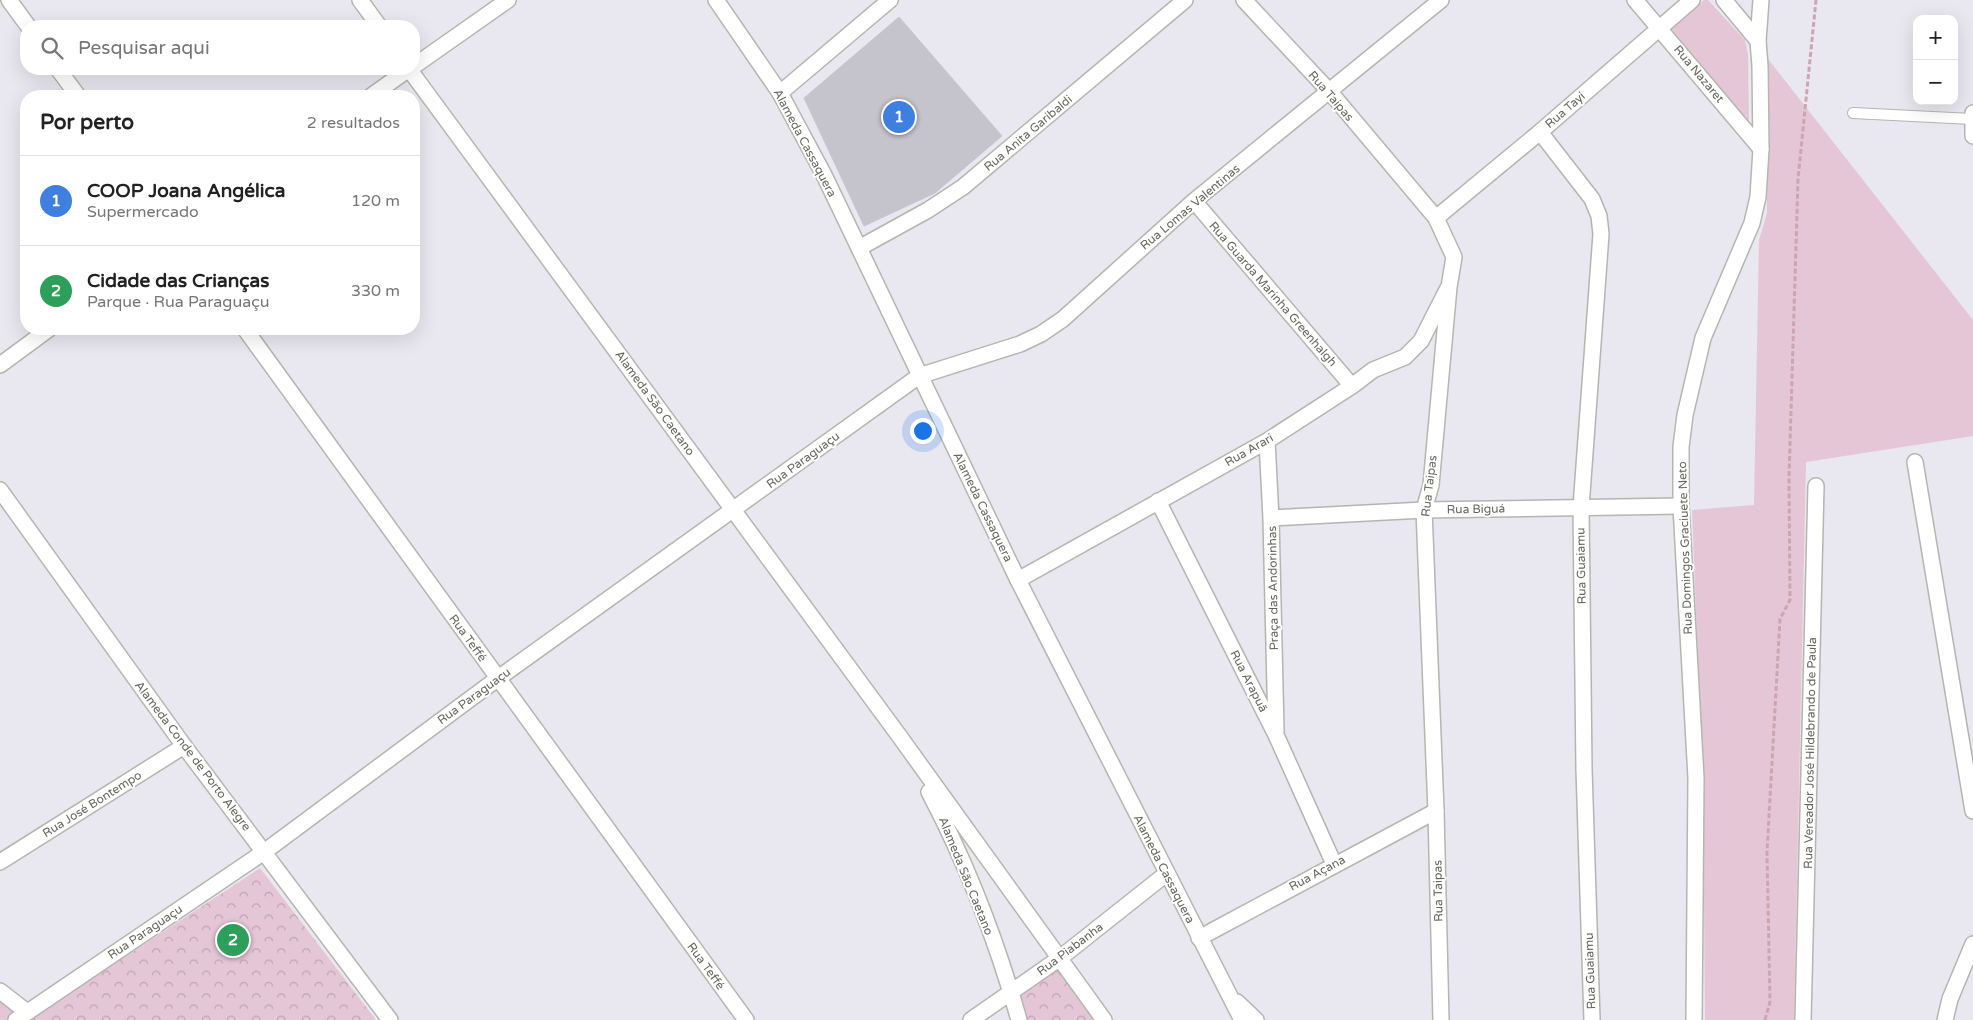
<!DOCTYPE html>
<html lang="pt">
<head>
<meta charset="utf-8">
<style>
	body { margin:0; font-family:"Varela Round",sans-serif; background:#f2f2f2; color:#222 }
	.controls { position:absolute; right:15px; top:15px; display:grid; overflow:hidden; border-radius:10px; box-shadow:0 5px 20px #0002 }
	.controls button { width:45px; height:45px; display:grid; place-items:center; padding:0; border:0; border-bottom:1px solid #e0e0e0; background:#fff; color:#222; font:25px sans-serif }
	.you { position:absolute; left:922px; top:430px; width:18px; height:18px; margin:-12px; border:4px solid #fff; border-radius:50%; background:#1a73e8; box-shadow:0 0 0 8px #1a73e833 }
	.badge { display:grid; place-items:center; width:32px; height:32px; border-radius:50%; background:#408add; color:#fff; font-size:16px; font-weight:700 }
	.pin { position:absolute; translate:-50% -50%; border:2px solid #fff; box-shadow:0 1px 5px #0006 }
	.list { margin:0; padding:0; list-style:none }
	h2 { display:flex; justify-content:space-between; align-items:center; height:65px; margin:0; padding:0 20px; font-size:21px }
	h2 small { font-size:16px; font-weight:400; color:#767676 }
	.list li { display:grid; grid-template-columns:32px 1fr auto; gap:15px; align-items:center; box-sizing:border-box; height:90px; padding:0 20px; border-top:1px solid #e0e0e0 }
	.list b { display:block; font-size:19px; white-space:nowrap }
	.list p { margin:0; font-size:16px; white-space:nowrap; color:#767676 }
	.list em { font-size:16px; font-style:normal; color:#767676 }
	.icon { flex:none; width:28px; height:28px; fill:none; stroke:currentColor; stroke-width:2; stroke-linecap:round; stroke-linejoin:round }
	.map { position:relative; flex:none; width:1973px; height:1020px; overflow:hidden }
	.search { position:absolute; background:#fff; box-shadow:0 5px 20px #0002; left:20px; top:20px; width:400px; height:55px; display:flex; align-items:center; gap:12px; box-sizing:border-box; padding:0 18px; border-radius:20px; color:#767676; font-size:19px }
	.panel { position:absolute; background:#fff; box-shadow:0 5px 20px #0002; left:20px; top:90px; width:400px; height:245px; border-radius:20px }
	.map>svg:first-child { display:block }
</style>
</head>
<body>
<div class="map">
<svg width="1973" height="1020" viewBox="0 0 1973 1020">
	<defs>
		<pattern id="forest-crowns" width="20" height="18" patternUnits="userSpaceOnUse" patternTransform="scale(1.25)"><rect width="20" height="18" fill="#e5c6d7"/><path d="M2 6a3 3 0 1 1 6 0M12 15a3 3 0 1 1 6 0" fill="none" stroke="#bda5b2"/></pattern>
	</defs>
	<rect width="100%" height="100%" fill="#e9e7ef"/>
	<path fill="#e5c6d7" d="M1704,0H1708L1745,40L1748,55L1749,122L1671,29Z
		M1768,59L1973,320V436L1806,462L1794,1020H1705L1703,788L1692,510L1754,505L1759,240L1767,213Z
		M0,999L18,1012L6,1020H0Z"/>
	<path fill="url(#forest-crowns)" d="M260,868L376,1020H30L38,1014Z
		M1058,965L1095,1020H1023L1018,993Z"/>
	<path fill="#c5c3cb" stroke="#c8c6d4" d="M899,17L1002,136L935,193L864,226L804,98Z"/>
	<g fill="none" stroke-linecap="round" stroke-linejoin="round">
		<g stroke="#b5b5af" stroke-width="12">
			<path id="lane" d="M1853,113L1972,119"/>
		</g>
		<g stroke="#b5b5af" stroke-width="18">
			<path id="street" d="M9,0L28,26
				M1635,0L1761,149
				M1724,0L1758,41
				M414,66L508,0
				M58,69L78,96
				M780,93L890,0
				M371,96L409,69
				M1973,113V136
				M1540,132L1592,199L1599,216L1601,234L1581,507L1584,769L1592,1020
				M1194,201L1352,386
				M1436,218L1540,132L1692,0
				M859,248L928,210L963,187L1185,0
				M245,329L746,1020
				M0,365L49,329
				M1267,441L1271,518L1276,731
				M1915,462L1973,811
				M1158,501L1276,735L1334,864
				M1271,518L1424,510L1681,506
				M1018,580L1267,441L1352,386L1373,370L1405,357L1421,341L1448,288
				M0,862L184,746
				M1199,938L1436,811
				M0,991L27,1012
				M16,1020L264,852L497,679L919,376L1020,344L1041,334L1063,319L1194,201L1441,0
				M1803,1020L1816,486
				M1945,1020L1950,999L1973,944"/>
		</g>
		<g stroke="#b6b6ae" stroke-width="18">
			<path id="secondary" d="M360,0L379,26
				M716,0L780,93L824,175L1018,580L1242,1020
				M1244,0L1330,92L1436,218L1454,257L1449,287L1431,485L1424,510L1436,811L1441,1020
				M409,69L900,737L1104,1020
				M0,490L184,746L390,1020
				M929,792C967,864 997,942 1019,1020
				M1237,1002L1256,1020
				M971,1020L1060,958L1166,874
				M1694,1020L1696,778L1681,506V447L1685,415L1703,338L1752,223L1758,197L1761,149L1760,66L1758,41L1761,0"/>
		</g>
		<path stroke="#cda5b0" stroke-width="3" stroke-dasharray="5 2.5" stroke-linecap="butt" d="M1765,1020L1770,1002L1767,852L1780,619L1790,600L1789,478L1798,179L1816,0"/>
		<use href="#lane" stroke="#fff" stroke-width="10"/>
		<use href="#street" stroke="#fff" stroke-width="15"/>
		<use href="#secondary" stroke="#fff" stroke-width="15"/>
	</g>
	<g text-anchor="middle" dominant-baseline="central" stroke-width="4" stroke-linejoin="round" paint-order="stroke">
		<g font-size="12" fill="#66665e" stroke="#fff">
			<text transform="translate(1699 74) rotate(50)">Rua Nazaret</text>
			<text transform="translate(1331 96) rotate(49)">Rua Taipas</text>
			<text transform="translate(1565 110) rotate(-41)">Rua Tayi</text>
			<text transform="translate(1028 133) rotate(-40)">Rua Anita Garibaldi</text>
			<text transform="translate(805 143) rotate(62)">Alameda Cassaquera</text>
			<text transform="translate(1190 207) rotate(-40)">Rua Lomas Valentinas</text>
			<text transform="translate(1273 294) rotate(49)">Rua Guarda Marinha Greenhalgh</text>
			<text transform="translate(655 403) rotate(54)">Alameda São Caetano</text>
			<text transform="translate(1249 450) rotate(-30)">Rua Arari</text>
			<text transform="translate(803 460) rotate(-36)">Rua Paraguaçu</text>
			<text transform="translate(1429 486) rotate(-83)">Rua Taipas</text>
			<text transform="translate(983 507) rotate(64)">Alameda Cassaquera</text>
			<text transform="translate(1476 509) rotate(-1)">Rua Biguá</text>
			<text transform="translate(1685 548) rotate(-92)">Rua Domingos Graciuete Neto</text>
			<text transform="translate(1581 566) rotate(-91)">Rua Guaiamu</text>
			<text transform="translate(1273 588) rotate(-91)">Praça das Andorinhas</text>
			<text transform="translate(468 638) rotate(54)">Rua Teffé</text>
			<text transform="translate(1249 681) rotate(63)">Rua Arapuã</text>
			<text transform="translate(474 696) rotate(-36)">Rua Paraguaçu</text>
			<text transform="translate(1810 753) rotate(-89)">Rua Vereador José Hildebrando de Paula</text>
			<text transform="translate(193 756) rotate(53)">Alameda Conde de Porto Alegre</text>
			<text transform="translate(92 804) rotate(-32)">Rua José Bontempo</text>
			<text transform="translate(1164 869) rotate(63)">Alameda Cassaquera</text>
			<text transform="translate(1317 873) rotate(-28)">Rua Açana</text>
			<text transform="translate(966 876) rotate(68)">Alameda São Caetano</text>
			<text transform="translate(1438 891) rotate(-91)">Rua Taipas</text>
			<text transform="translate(145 932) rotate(-34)">Rua Paraguaçu</text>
			<text transform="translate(1070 949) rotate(-37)">Rua Piabanha</text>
			<text transform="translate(706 966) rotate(54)">Rua Teffé</text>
			<text transform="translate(1590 971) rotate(-92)">Rua Guaiamu</text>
		</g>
	</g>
</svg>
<div class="controls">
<button>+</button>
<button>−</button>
</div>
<div class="you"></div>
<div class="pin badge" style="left:899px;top:117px;background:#3f7fe0">1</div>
<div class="pin badge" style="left:233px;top:940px;background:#2e9e5b">2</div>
<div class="search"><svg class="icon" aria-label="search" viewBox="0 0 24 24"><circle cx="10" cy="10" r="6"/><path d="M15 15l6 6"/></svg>Pesquisar aqui</div>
<section class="panel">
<h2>Por perto<small>2 resultados</small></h2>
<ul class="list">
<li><span class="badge" style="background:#3f7fe0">1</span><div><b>COOP Joana Angélica</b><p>Supermercado</p></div><em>120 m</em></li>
<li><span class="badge" style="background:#2e9e5b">2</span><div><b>Cidade das Crianças</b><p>Parque · Rua Paraguaçu</p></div><em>330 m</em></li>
</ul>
</section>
</div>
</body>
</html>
